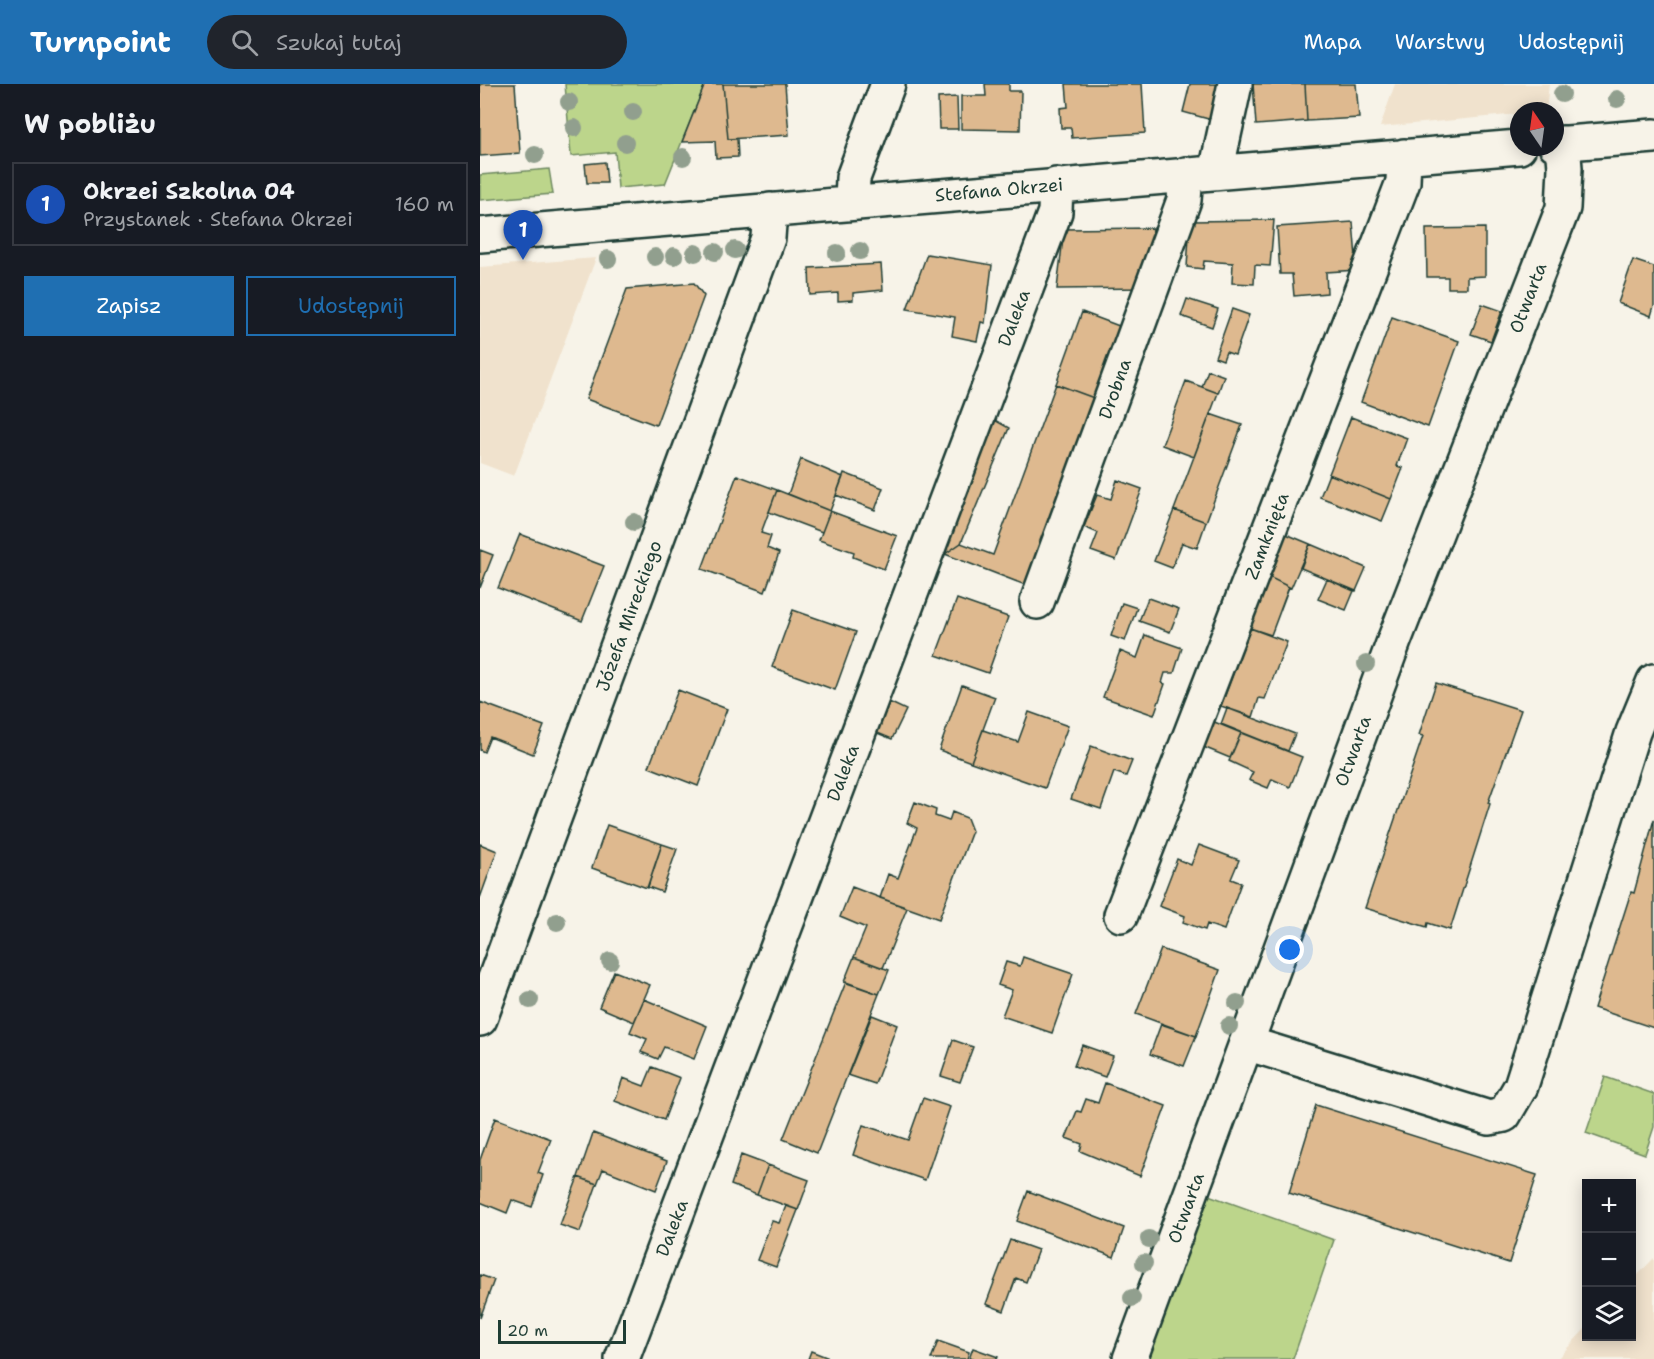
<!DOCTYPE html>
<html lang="pl">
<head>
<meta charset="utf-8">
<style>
	body { margin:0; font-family:"Shantell Sans",sans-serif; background:#20242c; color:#f1f3f6 }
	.controls { position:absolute; right:18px; bottom:18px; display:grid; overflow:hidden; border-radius:0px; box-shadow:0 3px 15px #0003 }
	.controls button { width:54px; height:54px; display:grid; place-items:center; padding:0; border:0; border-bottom:2px solid #363941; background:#171b24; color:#f1f3f6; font:30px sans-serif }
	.compass { position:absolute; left:1030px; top:18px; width:54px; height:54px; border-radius:50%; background:#171b24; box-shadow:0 3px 15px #0003; rotate:347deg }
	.scale { position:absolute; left:18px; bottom:15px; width:128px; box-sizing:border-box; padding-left:6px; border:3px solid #1f3d34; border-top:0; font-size:16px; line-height:21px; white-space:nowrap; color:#1f3d34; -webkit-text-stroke:4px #f7f3e8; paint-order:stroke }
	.you { position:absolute; left:810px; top:866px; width:21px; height:21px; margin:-15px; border:4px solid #fff; border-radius:50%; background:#1a73e8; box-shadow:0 0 0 9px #1a73e833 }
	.badge { display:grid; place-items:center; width:39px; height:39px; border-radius:50%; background:#1f6fb2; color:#fff; font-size:20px; font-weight:700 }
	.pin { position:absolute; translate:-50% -50px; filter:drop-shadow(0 2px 3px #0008) }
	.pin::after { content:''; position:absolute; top:32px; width:21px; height:18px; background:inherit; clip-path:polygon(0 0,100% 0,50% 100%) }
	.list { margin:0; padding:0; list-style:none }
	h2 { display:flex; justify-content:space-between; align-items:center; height:78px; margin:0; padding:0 24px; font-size:26px }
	h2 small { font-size:20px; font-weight:400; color:#9ea1a6 }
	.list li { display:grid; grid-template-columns:39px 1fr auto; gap:18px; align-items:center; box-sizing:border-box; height:84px; margin:0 12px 12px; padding:0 12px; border:2px solid #363941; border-radius:0px }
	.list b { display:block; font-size:22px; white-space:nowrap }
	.list p { margin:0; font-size:20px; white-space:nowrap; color:#9ea1a6 }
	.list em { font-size:20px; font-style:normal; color:#9ea1a6 }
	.actions { display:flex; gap:12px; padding:18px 24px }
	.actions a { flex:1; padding:14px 0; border:2px solid #1f6fb2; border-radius:0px; text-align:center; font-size:21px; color:#1f6fb2 }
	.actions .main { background:#1f6fb2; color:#fff }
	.icon { flex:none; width:33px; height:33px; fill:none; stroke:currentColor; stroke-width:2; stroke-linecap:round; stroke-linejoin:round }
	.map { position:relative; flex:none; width:1174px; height:1275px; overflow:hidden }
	header { display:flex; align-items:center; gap:36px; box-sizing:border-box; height:84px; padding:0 30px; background:#1f6fb2; color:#fff }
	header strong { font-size:28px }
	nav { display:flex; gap:33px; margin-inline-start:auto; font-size:21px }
	.search { width:420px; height:54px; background:#20242c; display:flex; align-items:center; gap:15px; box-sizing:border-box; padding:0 21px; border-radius:33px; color:#9ea1a6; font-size:22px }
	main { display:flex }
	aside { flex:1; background:#171b24 }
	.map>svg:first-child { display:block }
</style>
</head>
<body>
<header>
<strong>Turnpoint</strong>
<div class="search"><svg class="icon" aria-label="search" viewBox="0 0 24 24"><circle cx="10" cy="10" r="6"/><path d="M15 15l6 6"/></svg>Szukaj tutaj</div>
<nav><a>Mapa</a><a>Warstwy</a><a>Udostępnij</a></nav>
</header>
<main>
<aside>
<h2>W pobliżu<small></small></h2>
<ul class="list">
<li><span class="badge" style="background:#1a4fb4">1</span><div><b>Okrzei Szkolna 04</b><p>Przystanek · Stefana Okrzei</p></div><em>160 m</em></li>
</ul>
<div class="actions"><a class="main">Zapisz</a><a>Udostępnij</a></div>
</aside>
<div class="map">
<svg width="1174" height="1275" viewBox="0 0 1174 1275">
	<rect width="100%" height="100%" fill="#f7f3e8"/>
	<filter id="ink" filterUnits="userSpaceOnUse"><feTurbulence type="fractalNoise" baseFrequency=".0167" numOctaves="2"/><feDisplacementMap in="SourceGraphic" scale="12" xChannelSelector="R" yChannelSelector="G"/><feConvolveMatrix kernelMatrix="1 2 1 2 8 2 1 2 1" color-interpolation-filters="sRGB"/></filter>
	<g filter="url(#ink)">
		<path fill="#f0e2cd" d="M915,0H1069L1066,27H1039V30L900,43Z
			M116,174L34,392L0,379V183Z
			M1174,1174V1275H1077L1106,1244V1252H1152V1197Z"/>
		<path fill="#bcd58b" stroke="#6e8960" stroke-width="1.5" d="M85,0H225L185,100L138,104L135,68L91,72Z
			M69,85L73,110L0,116V91Z
			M1125,993L1174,1010V1043L1165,1070L1106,1049Z
			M720,1108L854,1156L813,1275H661Z"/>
		<path fill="#deb98f" stroke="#1f3d34" stroke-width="1.5" d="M0,0H35L40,69L0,72Z
			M225,0H243L248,55H257L258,73L236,74L235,57L202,58Z
			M243,0H305L309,51L248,55Z
			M505,0H529V7H541L540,46L481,45V12H506Z
			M586,0H662L665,49L592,54L591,44H581L580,24L588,23Z
			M710,0H741L732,36L703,28Z
			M773,0H825L827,37L776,41Z
			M825,0H876L879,34L827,37Z
			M477,13L478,45H459L458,14Z
			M125,78L127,99H107L105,80Z
			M794,136L790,182L775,181L774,200L752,199L753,179L724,177L723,185L707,183L710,137Z
			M873,138L877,186L846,188L847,209L814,212L812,190H800L797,143Z
			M673,144L666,204L577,205L584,145Z
			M1005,144V192L987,193V204H968V193H947L946,145Z
			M447,170L512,181L505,239L501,238L497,257L472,252L475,233L427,225Z
			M1153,176L1174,183V222L1171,232L1138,219Z
			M401,180L403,206L373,209V216L358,217V209L330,211L329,184Z
			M214,199L224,212L176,341L106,315L147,205Z
			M707,215L738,225L732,243L701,232Z
			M1002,220L1022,227L1011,257L991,250Z
			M752,225L769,231L755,271L746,268L743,276L735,273Z
			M602,228L647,245L622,317L576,300Z
			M912,233L979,257L948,343L881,318Z
			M728,286L744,292L738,309L722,303Z
			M706,297L738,309L714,373L682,361Z
			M576,300L622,317L553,504L465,470L481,459L513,471Z
			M730,330L762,341L726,438L694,426Z
			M871,333L927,354L917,382L923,384L911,415L849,390Z
			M511,334L529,344L481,459L465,470L460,469Z
			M321,375L363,393L350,427L308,410Z
			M364,389L403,404L395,426L356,411Z
			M849,390L911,415L902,437L840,413Z
			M257,391L297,406L281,449L291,452L287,464L299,469L285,508L222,485Z
			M637,396L662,405L636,476L611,467L618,449L604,443L617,411L631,415Z
			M297,406L350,427L342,448L289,428Z
			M694,426L726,438L717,464L702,459L692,484L674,477Z
			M350,427L417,452L404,485L373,473L374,468L339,456Z
			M799,447L830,460L811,504L781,489Z
			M40,450L124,482L102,537L18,504Z
			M830,460L886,484L876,507L821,484Z
			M0,466L13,471L0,504Z
			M781,489L809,503L791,551L761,541Z
			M847,495L874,507L866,526L838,515Z
			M668,514L699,525L690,548L659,537Z
			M477,515L528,533L508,589L456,571Z
			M642,519L657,524L645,557L631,552Z
			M313,526L376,548L355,606L292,583Z
			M770,544L807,558L785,615L779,614L773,633L741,622Z
			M665,551L702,564L694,589H685L682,599L685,600L674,631L623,613L640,567L657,574Z
			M956,599L1041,626L1008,719L1010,720L970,846L948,839L947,843L885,824L943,652L939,651Z
			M482,601L515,613L491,678L459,666Z
			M198,606L247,625L218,702L169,683Z
			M0,618L64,642L53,670L10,653L4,668L0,666Z
			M409,618L426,626L412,655L395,648Z
			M747,624L815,650L808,667L741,640Z
			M549,628L588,642L565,704L491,678L503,646L538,658Z
			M732,637L761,649L750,674L721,662Z
			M761,649L822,673L810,703L792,695L788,704L769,696L773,688L749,677Z
			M611,662L652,677L646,692L634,688L621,725L591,715Z
			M435,718L456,726L455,732L469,737L472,728L487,734L492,747L459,835L400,814L408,790L418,794L437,744L427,739Z
			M1174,735V944L1114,924L1151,808L1154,809Z
			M127,741L182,760L167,804L112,784Z
			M0,760L17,767L0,814Z
			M182,760L197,765L182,808L168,803Z
			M719,761L759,776L751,795L761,799L744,846L727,840L725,846L703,838L705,832L679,822L697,775L711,781Z
			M372,803L427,824L403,884L374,873L386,844L360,833Z
			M681,865L740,886L716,952L656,930Z
			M374,873L409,886L399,910L364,898Z
			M543,873L593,890L572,949L522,932L532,906L518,901L526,878L540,882Z
			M134,887L170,901L154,938L119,923Z
			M366,898L399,910L337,1069L303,1055Z
			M164,915L227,942L214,975L184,963L178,975L161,968L167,955L150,948Z
			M392,931L417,941L395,1000L368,991Z
			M681,940L716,952L704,982L670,970Z
			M473,956L493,963L480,998L461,992Z
			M602,961L633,972L625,993L594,982Z
			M172,983L200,994L184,1036L135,1017L143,994L164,1002Z
			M625,999L686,1022L660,1092L600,1067L602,1060L586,1054L597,1027L601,1028L606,1015L618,1019Z
			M443,1014L470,1023L445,1096L373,1071L383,1041L428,1056Z
			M836,1021L1057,1091L1029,1179L809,1109Z
			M15,1034L71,1055L58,1089L63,1091L52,1123L32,1116L27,1129L0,1118V1076Z
			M113,1049L187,1077L176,1106L123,1085L117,1100L98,1093Z
			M261,1071L288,1081L277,1111L251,1101Z
			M288,1081L329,1096L318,1126L277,1111Z
			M98,1093L117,1100L100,1148L80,1141Z
			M548,1107L644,1144L634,1173L537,1137Z
			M306,1122L318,1126L296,1183L277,1176L292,1137L299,1139Z
			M530,1156L558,1166L546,1198L536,1194L524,1227L506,1220Z
			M0,1191L14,1196L0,1234Z
			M458,1257L489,1268L487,1275H451Z
			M493,1264L518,1273L517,1275H489Z
			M331,1267L349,1274V1275H328Z"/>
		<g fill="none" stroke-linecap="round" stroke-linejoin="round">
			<g stroke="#1f3d34" stroke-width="38">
				<path id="minor" d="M1075,60L1174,52
					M736,88L755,0
					M372,119L373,94L408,0
					M0,151L1039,63
					M557,518L704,116L706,90
					M641,831L923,98L924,72
					M0,935L288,154L290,126
					M766,959L1009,1034L1024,1031L1041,1002L1153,648L1174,597
					M142,1275L575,128L576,101
					M650,1275L914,557L1083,124L1085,84L1083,59"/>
			</g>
			<use href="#minor" stroke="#f7f3e8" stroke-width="33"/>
		</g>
		<g fill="#919f8e">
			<circle cx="1082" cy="10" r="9"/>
			<circle cx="1137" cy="15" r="9"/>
			<circle cx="89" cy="18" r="9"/>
			<circle cx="153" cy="28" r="9"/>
			<circle cx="94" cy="44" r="9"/>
			<circle cx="145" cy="59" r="9"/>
			<circle cx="55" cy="71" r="9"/>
			<circle cx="203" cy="73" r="9"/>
			<circle cx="255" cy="166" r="9"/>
			<circle cx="380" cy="167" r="9"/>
			<circle cx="235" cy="168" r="9"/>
			<circle cx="215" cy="169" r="9"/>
			<circle cx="357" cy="169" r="9"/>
			<circle cx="194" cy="172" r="9"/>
			<circle cx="175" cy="173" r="9"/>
			<circle cx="128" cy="175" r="9"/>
			<circle cx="154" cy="438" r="9"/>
			<circle cx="886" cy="580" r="9"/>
			<circle cx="77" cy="838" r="9"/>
			<circle cx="130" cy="877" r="9"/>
			<circle cx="50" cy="916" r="9"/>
			<circle cx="757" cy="919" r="9"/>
			<circle cx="749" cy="942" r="9"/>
			<circle cx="669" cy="1155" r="9"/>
			<circle cx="664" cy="1179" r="9"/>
			<circle cx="652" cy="1214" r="9"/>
		</g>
	</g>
	<g text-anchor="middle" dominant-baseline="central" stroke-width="4.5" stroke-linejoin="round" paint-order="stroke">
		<g font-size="18" fill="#1f3d34" stroke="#f7f3e8">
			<text transform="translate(519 106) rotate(-5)">Stefana Okrzei</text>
			<text transform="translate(1048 214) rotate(-69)">Otwarta</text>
			<text transform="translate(534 234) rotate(-69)">Daleka</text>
			<text transform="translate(635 305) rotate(-70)">Drobna</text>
			<text transform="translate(787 452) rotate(-69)">Zamknięta</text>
			<text transform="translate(149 532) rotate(-70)">Józefa Mireckiego</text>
			<text transform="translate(873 667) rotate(-70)">Otwarta</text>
			<text transform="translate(363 689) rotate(-69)">Daleka</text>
			<text transform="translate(706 1124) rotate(-70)">Otwarta</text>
			<text transform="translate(192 1144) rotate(-69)">Daleka</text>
		</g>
	</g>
</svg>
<div class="controls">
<button>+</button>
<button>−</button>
<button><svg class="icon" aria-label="layers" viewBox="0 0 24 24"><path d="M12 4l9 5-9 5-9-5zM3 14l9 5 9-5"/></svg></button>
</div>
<svg class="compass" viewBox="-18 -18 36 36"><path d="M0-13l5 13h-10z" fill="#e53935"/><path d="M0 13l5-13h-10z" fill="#9ea1a6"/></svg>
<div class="scale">20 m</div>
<div class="you"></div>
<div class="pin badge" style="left:43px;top:176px;background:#1a4fb4">1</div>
</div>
</main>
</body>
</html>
